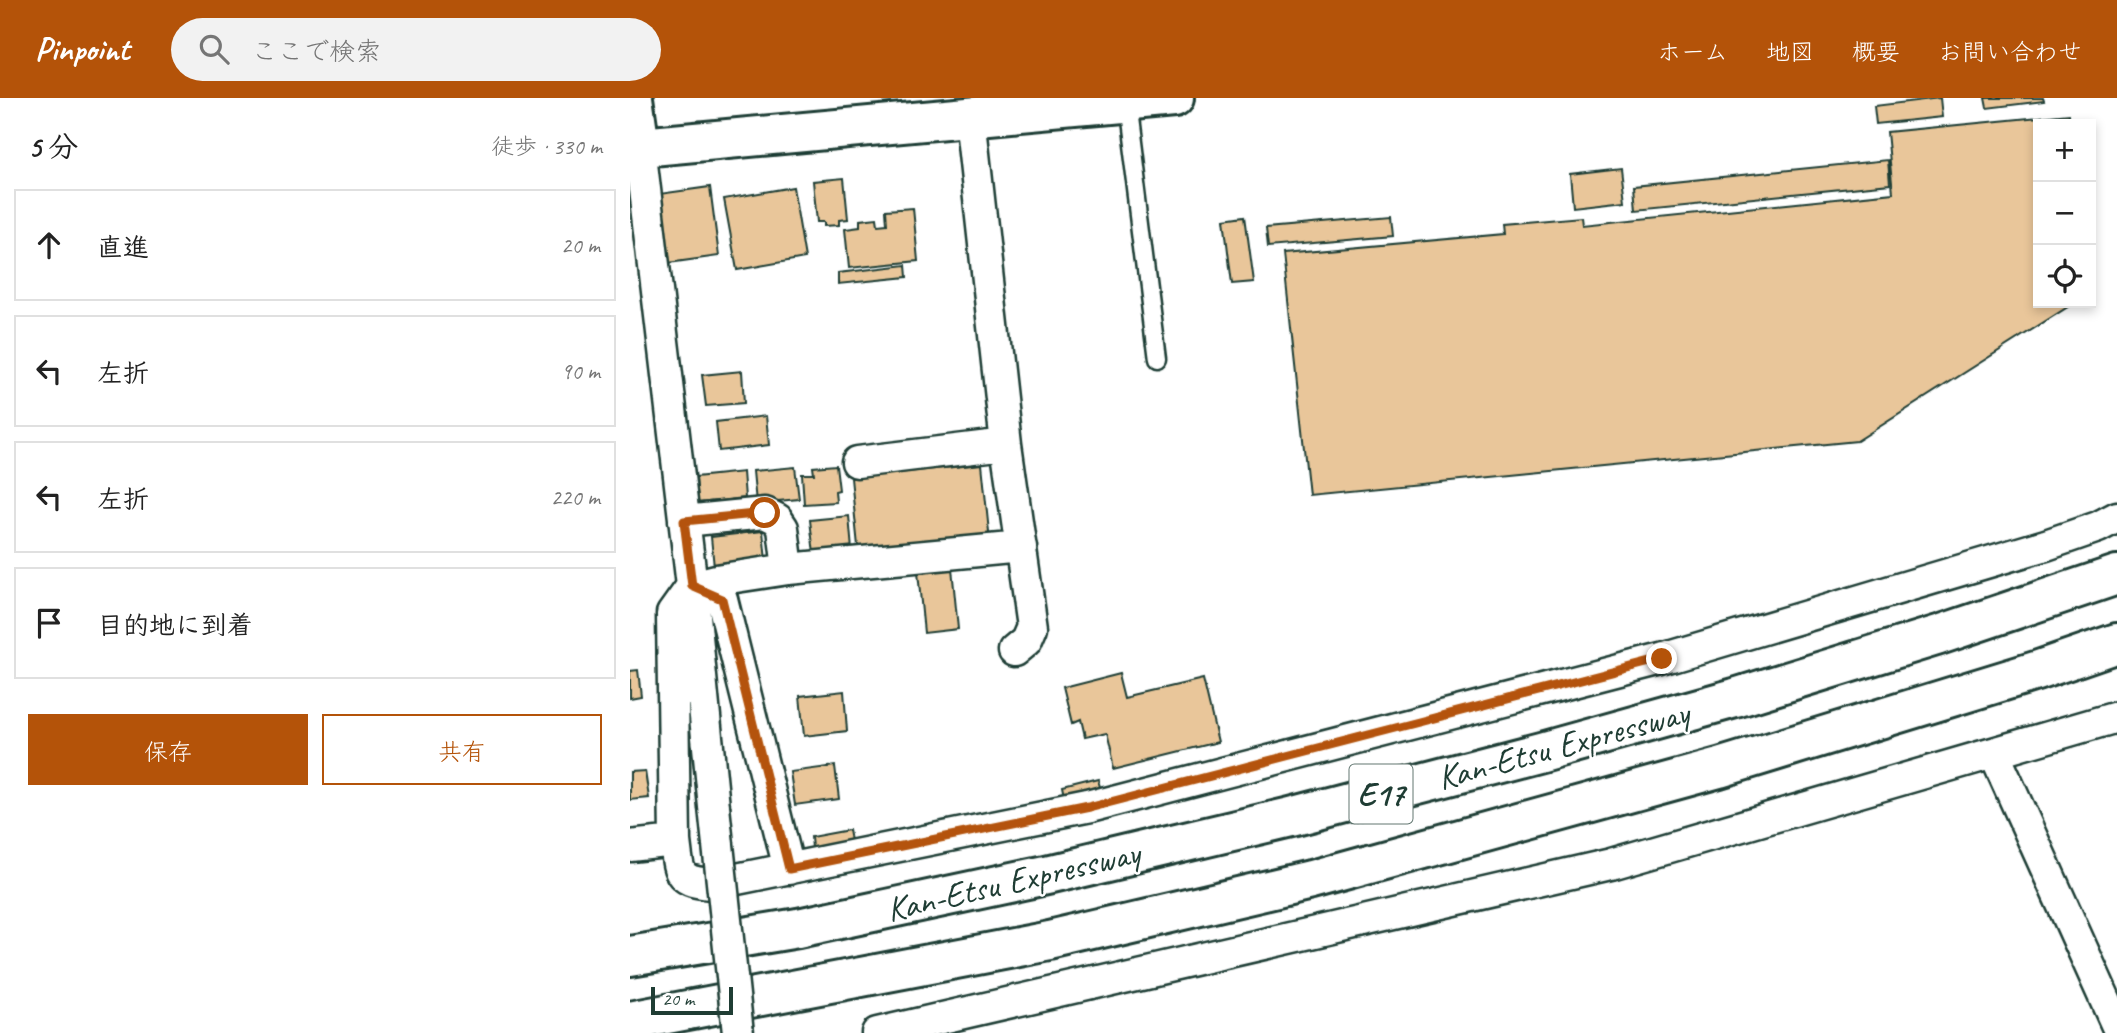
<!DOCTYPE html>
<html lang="ja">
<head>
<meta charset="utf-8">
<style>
	body { margin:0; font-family:Caveat,"Klee One",sans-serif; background:#f2f2f2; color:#222 }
	.controls { position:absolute; right:21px; top:21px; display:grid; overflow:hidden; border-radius:0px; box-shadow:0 4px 10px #0003 }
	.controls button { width:63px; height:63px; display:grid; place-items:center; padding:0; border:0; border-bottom:2px solid #e0e0e0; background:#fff; color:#222; font:35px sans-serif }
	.scale { position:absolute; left:21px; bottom:18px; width:82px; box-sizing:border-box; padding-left:7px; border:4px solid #1f3d34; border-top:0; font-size:19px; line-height:24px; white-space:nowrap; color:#1f3d34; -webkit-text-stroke:5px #fff; paint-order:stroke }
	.stop { position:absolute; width:21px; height:21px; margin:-16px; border:5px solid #b45309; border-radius:50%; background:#fff }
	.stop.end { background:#b45309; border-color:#fff; box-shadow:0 2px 7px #0008 }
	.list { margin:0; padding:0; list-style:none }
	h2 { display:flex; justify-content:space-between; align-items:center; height:91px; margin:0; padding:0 28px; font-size:30px }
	h2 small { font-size:23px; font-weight:400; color:#767676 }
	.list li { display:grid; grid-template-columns:46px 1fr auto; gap:21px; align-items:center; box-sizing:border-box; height:112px; margin:0 14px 14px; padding:0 14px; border:2px solid #e0e0e0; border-radius:0px }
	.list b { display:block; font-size:26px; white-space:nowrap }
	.list em { font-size:23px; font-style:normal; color:#767676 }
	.actions { display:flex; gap:14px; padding:21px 28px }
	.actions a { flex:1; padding:16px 0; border:2px solid #b45309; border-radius:0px; text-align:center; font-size:24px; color:#b45309 }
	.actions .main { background:#b45309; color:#fff }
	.icon { flex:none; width:38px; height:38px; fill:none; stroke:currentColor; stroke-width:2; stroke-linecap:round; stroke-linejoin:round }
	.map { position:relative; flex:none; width:1487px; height:935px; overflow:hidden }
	header { display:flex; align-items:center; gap:42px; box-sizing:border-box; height:98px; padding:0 35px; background:#b45309; color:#fff }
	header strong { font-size:33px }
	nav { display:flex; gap:38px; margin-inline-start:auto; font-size:24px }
	.search { width:490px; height:63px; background:#f2f2f2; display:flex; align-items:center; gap:18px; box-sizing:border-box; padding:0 24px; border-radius:38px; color:#767676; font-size:26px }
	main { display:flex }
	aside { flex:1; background:#fff }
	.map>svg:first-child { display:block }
</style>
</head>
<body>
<header>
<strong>Pinpoint</strong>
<div class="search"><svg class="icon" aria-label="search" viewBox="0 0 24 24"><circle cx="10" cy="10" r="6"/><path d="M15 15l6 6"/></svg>ここで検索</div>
<nav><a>ホーム</a><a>地図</a><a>概要</a><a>お問い合わせ</a></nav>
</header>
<main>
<aside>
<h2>5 分<small>徒歩 · 330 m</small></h2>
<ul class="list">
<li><svg class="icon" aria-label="ahead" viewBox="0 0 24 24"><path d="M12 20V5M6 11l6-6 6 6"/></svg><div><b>直進</b></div><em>20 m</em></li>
<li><svg class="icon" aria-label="left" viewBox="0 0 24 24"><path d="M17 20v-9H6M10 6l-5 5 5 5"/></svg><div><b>左折</b></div><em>90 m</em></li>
<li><svg class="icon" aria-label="left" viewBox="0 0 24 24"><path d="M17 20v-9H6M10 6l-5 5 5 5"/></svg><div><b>左折</b></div><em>220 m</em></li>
<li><svg class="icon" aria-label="arrive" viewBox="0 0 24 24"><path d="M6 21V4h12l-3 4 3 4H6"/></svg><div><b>目的地に到着</b></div></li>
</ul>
<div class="actions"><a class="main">保存</a><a>共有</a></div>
</aside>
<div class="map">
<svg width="1487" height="935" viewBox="0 0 1487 935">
	<rect width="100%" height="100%" fill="#fff"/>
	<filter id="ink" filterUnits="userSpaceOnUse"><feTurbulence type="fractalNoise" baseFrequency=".0143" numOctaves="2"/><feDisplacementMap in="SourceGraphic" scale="14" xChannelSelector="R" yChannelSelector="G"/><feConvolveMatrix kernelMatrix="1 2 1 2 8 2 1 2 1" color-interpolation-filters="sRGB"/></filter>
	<g filter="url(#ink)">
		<path fill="#e9c69a" stroke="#1f3d34" stroke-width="2" d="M1310,0L1312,19L1246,26L1244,8Z
			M1355,0H1413L1414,3L1357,10Z
			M1439,16L1440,26H1408V205H1444L1227,343L679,397L653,156L873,136L872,126L951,119L952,127L1263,95L1257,34Z
			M1258,62L1260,86L1006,112L1004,88Z
			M991,70L995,103L943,109L940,76Z
			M214,80L218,121L209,122V127L194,128V124H187L183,83Z
			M80,89L89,158L38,165L29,96Z
			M163,89L175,160L107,172L94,101Z
			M283,110L288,163L219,170L215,131L230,129V122L247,120L248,127L257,126L256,112Z
			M615,118L624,184L602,186L594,121Z
			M761,119L763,138L638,149L636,130Z
			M276,167L277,179L208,186V175Z
			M112,273L114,305L76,308L72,277Z
			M136,318L139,347L89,353L86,324Z
			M352,366L360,444L229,458L221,380Z
			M206,367L209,392L205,393L206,404L174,406L172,376H184L183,369Z
			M165,369L169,401L126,405L123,373Z
			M113,374L115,400L68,405L66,379Z
			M219,418L222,452L184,456L180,422Z
			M133,433L136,463L84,469L81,439Z
			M322,470L328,531L294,535L288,474Z
			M8,572L11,598L0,600V573Z
			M491,575L497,599L573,581L588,644L483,670L475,636L452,641L448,624L441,627L432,590Z
			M214,593L217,633L174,638L170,598Z
			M205,668L209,701L165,707L160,674Z
			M15,673L19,700L0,702V674Z
			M468,683L471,693L434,702L432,692Z
			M219,732L221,743L182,750L181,739Z"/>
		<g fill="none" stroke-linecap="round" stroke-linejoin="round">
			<g stroke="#1f3d34" stroke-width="21">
				<path id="service" d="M495,5L527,260"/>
			</g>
			<g stroke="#1f3d34" stroke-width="35">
				<path id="minor" d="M340,19L376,346L402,529L396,543L384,553
					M10,49L62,488L84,709
					M227,364L376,346
					M54,423L135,415L147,421L153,430L158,471
					M391,449L158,471L86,482L62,488L42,516L45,743C49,776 47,783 82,786L457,710L1032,561L1416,447L1468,429L1487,419
					M62,488L92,501L159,771
					M1364,655L1487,928
					M0,748L45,743
					M247,935L981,766L1487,619"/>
			</g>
			<g stroke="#1f3d34" stroke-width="44">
				<path id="tertiary" d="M3,0L10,49
					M0,50L544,0"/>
			</g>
			<g stroke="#1f3d34" stroke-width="44">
				<path id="motorway" d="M0,858L168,830L416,777L661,719L911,654L1105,600L1309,537L1487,477
					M0,923L420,843L681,782L1089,670L1406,573L1487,545"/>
			</g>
			<use href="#service" stroke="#fff" stroke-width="16"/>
			<use href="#minor" stroke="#fff" stroke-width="30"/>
			<use href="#tertiary" stroke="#fff" stroke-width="38"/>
			<use href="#motorway" stroke="#fff" stroke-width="38"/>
			<g stroke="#1f3d34" stroke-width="35" stroke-linecap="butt">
				<path id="minor-bridge" d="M84,709L108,935"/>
			</g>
			<use href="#minor-bridge" stroke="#fff" stroke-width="30"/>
		</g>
	</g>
	<g fill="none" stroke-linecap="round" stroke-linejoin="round" filter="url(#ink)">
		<path stroke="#b45309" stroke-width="9" d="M135,415L54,423L62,488L92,501L159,771L457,710L1032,561"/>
	</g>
	<g text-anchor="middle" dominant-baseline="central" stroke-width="5" stroke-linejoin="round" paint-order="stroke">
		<rect fill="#fff" stroke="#627771" stroke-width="2" x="719.5" y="666.5" width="63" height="59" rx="5"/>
		<g font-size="33" font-weight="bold" fill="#1f3d34">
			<text x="751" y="696">E17</text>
		</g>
		<g font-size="35" fill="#1f3d34" stroke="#fff">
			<text transform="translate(933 647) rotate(-15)">Kan-Etsu Expressway</text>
			<text transform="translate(383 783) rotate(-13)">Kan-Etsu Expressway</text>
		</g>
	</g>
</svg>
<div class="controls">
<button>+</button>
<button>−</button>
<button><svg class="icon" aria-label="locate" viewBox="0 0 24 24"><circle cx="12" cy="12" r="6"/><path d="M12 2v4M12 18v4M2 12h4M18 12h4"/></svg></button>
</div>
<div class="scale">20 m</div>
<div class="stop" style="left:135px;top:415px"></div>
<div class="stop end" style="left:1032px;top:561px"></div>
</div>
</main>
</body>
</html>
